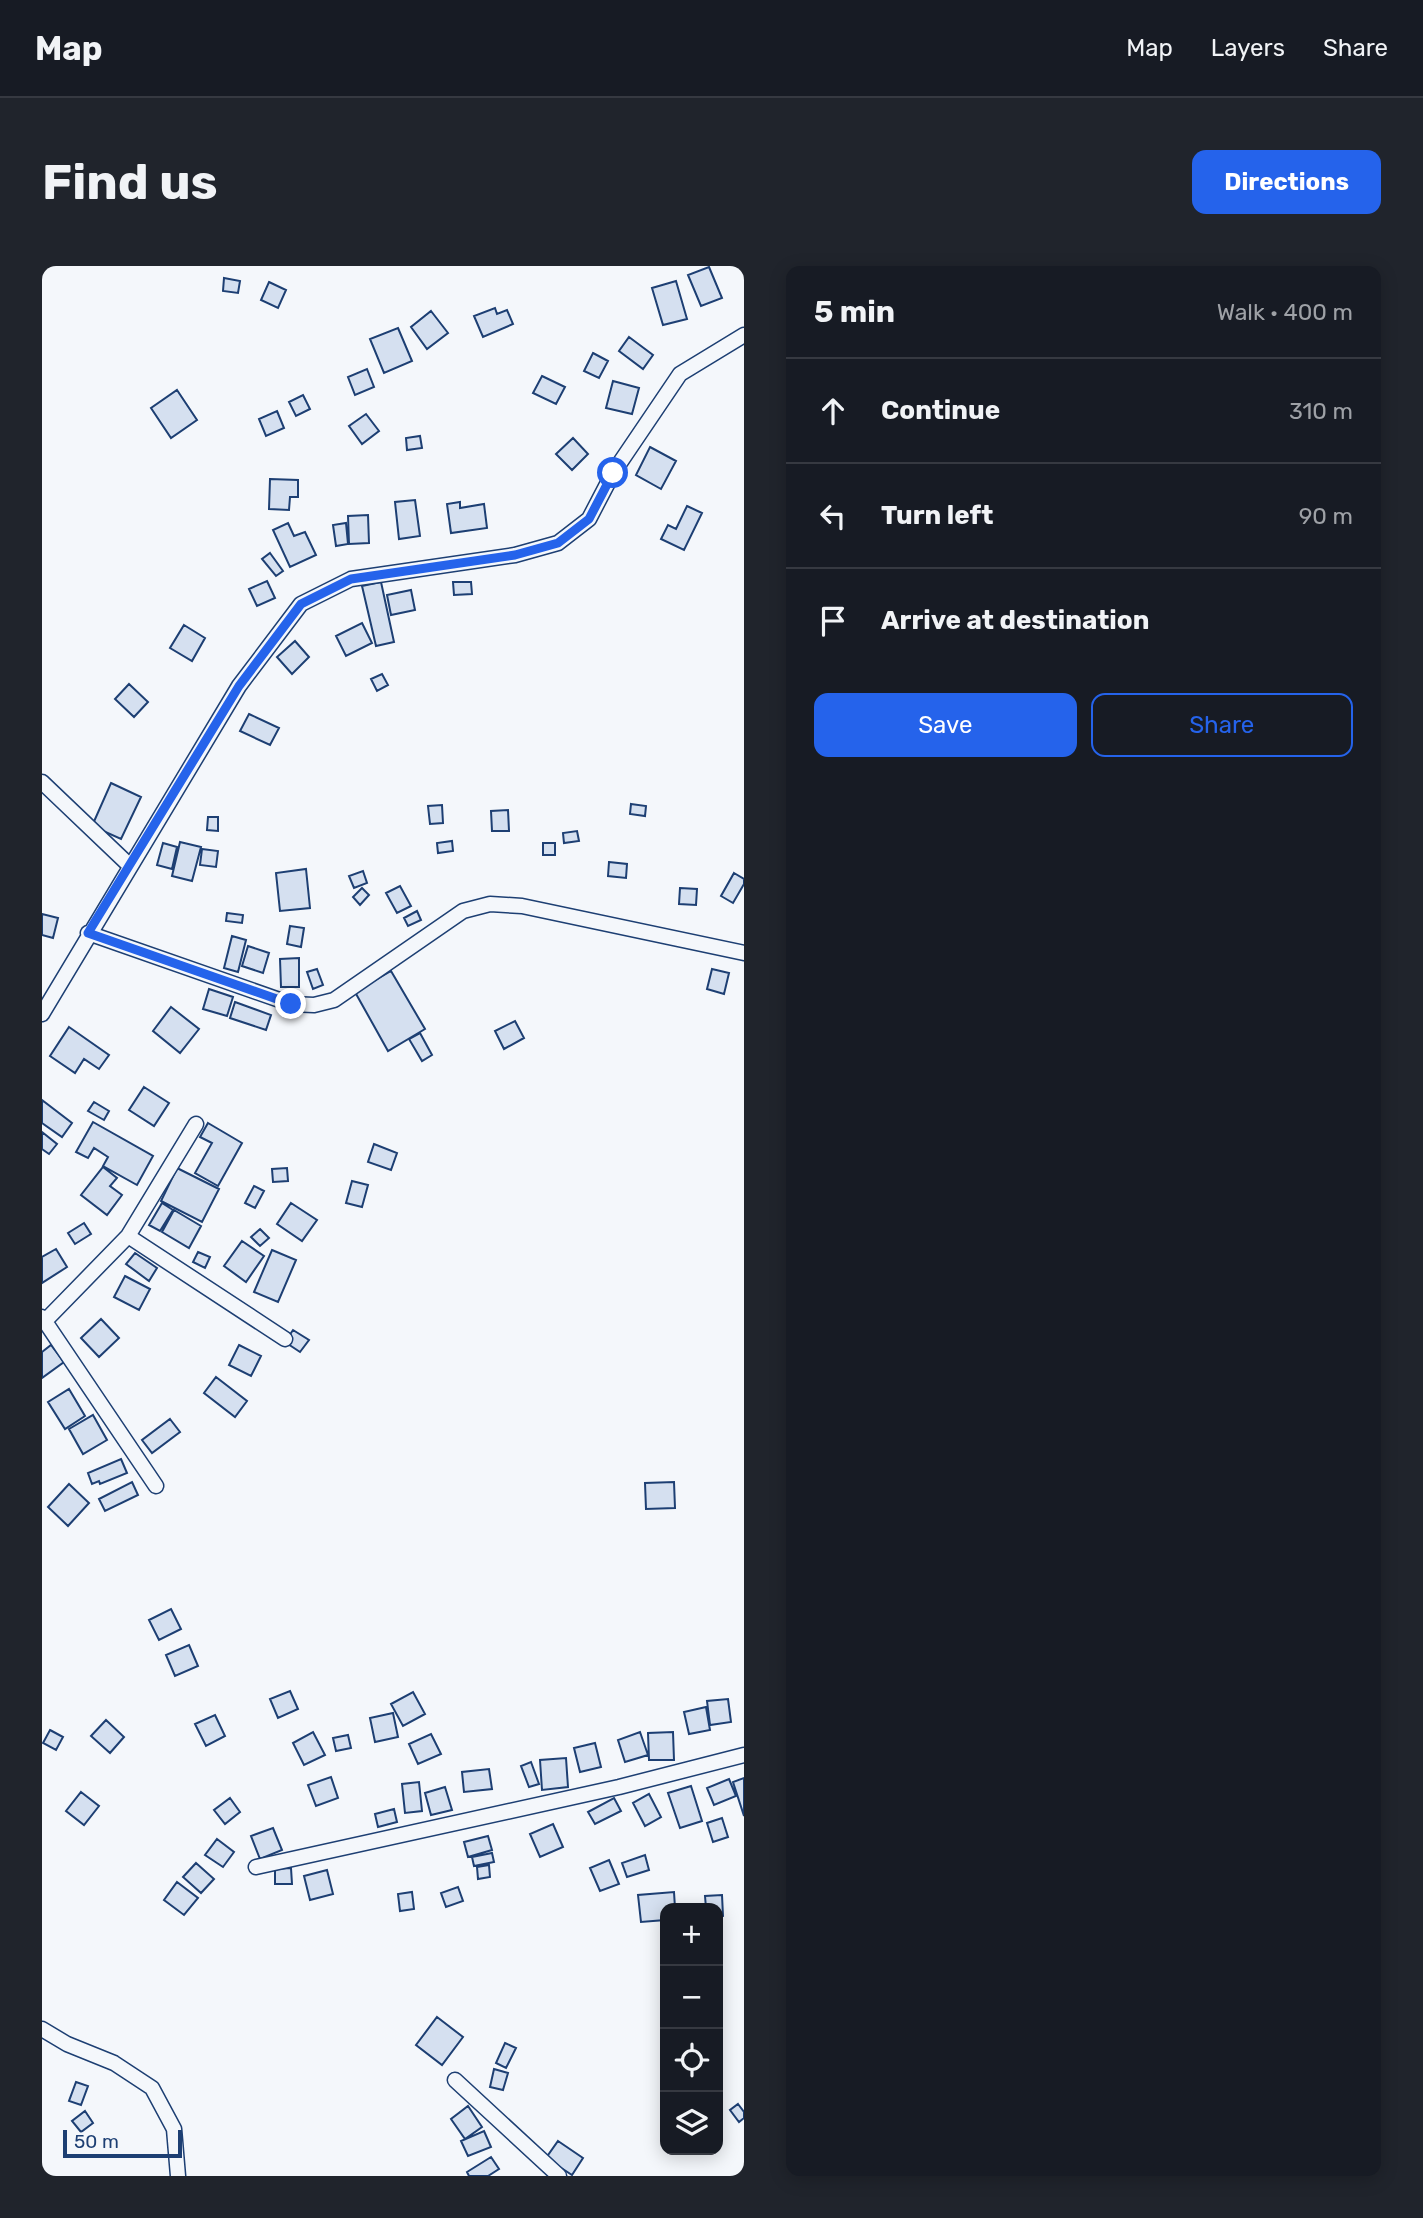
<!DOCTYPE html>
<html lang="en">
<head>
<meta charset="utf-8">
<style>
	body { margin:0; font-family:Rubik,sans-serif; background:#20242c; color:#f1f3f6 }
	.controls { position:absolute; right:21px; bottom:21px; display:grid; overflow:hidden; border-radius:14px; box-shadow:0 4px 18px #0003 }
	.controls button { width:63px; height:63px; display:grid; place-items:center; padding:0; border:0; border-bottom:2px solid #363941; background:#171b24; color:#f1f3f6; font:35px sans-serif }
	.scale { position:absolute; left:21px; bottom:18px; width:119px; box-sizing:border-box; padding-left:7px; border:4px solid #1d3f73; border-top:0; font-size:19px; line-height:24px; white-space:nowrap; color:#1d3f73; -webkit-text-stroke:5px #f4f7fb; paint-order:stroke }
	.stop { position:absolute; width:21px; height:21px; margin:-16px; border:5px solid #2563eb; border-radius:50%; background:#fff }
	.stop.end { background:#2563eb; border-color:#fff; box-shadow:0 2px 7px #0008 }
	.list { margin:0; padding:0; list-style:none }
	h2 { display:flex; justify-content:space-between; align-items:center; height:91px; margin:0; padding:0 28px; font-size:30px }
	h2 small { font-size:23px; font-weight:400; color:#9ea1a6 }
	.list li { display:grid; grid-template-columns:46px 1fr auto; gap:21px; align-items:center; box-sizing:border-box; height:105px; padding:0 28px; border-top:2px solid #363941 }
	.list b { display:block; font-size:26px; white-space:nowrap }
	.list em { font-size:23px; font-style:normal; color:#9ea1a6 }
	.actions { display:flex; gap:14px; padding:21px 28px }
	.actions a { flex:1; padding:16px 0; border:2px solid #2563eb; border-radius:14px; text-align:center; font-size:24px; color:#2563eb }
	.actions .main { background:#2563eb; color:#fff }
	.icon { flex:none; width:38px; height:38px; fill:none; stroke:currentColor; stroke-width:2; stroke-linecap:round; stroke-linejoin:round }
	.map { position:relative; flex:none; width:702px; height:1910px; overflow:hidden; border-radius:14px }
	header { display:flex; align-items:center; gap:42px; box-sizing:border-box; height:98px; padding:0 35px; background:#171b24; border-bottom:2px solid #363941 }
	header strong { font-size:33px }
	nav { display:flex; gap:38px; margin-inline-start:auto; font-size:24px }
	.intro { display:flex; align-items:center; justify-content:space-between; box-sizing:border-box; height:168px; padding:0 42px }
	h1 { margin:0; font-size:49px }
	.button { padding:18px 32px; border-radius:14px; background:#2563eb; color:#fff; font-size:24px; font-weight:700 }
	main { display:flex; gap:42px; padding:0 42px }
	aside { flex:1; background:#171b24; border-radius:14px; box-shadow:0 4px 18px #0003 }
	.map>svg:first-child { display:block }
</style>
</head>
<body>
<header>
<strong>Map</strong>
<nav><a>Map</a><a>Layers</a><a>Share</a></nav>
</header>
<div class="intro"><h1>Find us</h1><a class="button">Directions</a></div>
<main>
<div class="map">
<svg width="702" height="1910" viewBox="0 0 702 1910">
	<rect width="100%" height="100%" fill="#f4f7fb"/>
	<path fill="#d5e0f0" stroke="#1d3f73" stroke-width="2" d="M667,1L680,32L659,40L646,9Z
		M182,12L198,15L196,27L181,25Z
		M634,15L645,53L621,59L610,22Z
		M227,16L244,24L236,42L219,34Z
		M453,42L455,48L465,44L471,58L441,71L432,50Z
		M389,45L406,67L385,83L369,61Z
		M356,62L370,95L342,107L328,73Z
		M587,71L611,89L601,103L577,85Z
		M551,87L566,95L557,112L542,105Z
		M325,103L332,121L313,129L306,111Z
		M500,110L523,121L514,138L491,127Z
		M571,115L597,122L590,148L564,142Z
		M135,124L155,154L129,172L109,142Z
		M261,129L268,143L254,150L247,136Z
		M235,145L242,162L224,170L217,153Z
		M324,148L337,165L320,178L307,160Z
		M378,170L380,182L365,184L364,172Z
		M531,172L546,188L530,204L514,188Z
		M608,181L634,195L619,223L594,209Z
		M228,213L256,214V231H248L247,244L227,243Z
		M373,234L378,270L357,273L353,236Z
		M418,236V242L442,238L445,262L409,267L405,238Z
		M645,240L660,247L642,284L619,273L626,259L634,263Z
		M326,249L327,277L307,278L306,250Z
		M246,257L252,270L263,266L274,289L248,301L231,264Z
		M304,257L306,278L294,280L291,259Z
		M228,287L241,305L234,310L220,293Z
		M225,315L233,332L215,340L207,323Z
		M339,316L352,376L334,380L320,320Z
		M411,316H429L430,328L412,329Z
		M369,324L373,344L349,349L345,329Z
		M320,357L330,377L304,390L294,370Z
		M142,359L163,372L150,395L128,382Z
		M253,375L267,391L250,408L235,391Z
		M340,408L346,419L335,425L329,413Z
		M87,418L106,436L92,451L73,433Z
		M207,448L237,462L228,479L198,465Z
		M69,517L99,531L79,573L50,560Z
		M589,538L604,540L603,550L588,548Z
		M400,539L401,557L388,558L386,540Z
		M466,544L467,565H450L449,545Z
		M166,551H176V565L165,564Z
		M535,565L537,575L522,577L521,567Z
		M410,575L411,585L396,587L395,577Z
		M138,576L159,581L150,615L130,610Z
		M121,577L135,581L130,603L115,599Z
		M501,577H513V589H501Z
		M160,583L176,585L174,601L158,599Z
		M567,596L585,598L584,612L566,610Z
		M264,603L268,642L238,645L234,607Z
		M321,605L325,617L312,622L307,610Z
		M692,607L702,613V618L691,637L679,630Z
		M358,620L369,640L355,647L344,627Z
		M320,622L327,629L318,639L311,631Z
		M638,622L655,623L654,639L637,638Z
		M375,645L379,654L366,660L362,652Z
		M185,647L201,649L200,657L184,655Z
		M0,648L16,652L11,672L0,669Z
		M248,660L262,662L259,681L245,678Z
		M190,670L204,674L196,706L182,702Z
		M206,680L227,687L221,707L200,700Z
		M257,692V721H239L238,693Z
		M275,703L281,719L271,723L265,706Z
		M670,703L687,707L682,728L665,723Z
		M349,705L383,763L346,785L313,726Z
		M167,723L191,731L185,750L161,743Z
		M193,736L229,749L224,764L188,752Z
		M129,741L157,763L138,787L111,765Z
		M473,755L482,772L462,783L453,765Z
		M27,761L67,789L57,803L42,793L33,807L8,790Z
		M378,767L390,789L380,795L367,773Z
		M102,821L127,837L112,860L87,844Z
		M0,834L30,857L20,871L0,857Z
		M52,836L67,845L62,854L46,845Z
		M51,856L111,890L95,919L61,900L66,891L52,882L46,892L34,886Z
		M166,857L200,877L176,920L153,907L170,877L158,871Z
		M0,866L15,878L7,888L0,883Z
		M332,878L355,887L349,904L326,896Z
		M61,901L75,912L68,920L80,929L65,949L39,929Z
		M135,902L177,923L160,956L119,935Z
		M245,902L246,915L231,916L230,903Z
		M310,915L326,919L320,941L304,937Z
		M212,920L222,925L213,942L203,937Z
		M120,937L131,944L118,965L107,959Z
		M249,937L275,954L260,975L235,958Z
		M132,944L159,960L147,982L120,966Z
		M42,957L49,968L33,978L26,967Z
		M218,963L227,972L218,980L209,971Z
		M200,975L222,990L204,1016L182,1000Z
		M14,983L25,1001L0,1017V991Z
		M230,984L254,994L236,1036L212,1026Z
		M156,986L168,991L163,1002L151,996Z
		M93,987L115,1002L107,1015L84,998Z
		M83,1010L108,1023L97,1044L72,1031Z
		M59,1053L77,1072L57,1091L39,1072Z
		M251,1064L267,1074L258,1086L243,1076Z
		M9,1079L22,1096L0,1112V1086Z
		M197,1079L219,1090L209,1110L187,1099Z
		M174,1111L205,1135L193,1151L162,1127Z
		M27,1123L43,1150L23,1163L6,1136Z
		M51,1149L65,1174L41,1188L27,1163Z
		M128,1153L138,1166L110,1187L100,1174Z
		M79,1193L85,1207L58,1218L57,1215L50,1218L46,1207Z
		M90,1216L96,1229L63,1245L57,1233Z
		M632,1216L633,1242L604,1243L603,1217Z
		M27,1218L47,1237L26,1260L6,1241Z
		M129,1343L139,1363L117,1374L107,1354Z
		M147,1379L156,1400L133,1410L124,1389Z
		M248,1425L256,1443L236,1452L228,1433Z
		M371,1426L383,1448L361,1460L349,1438Z
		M686,1433L689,1456L668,1459L665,1435Z
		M664,1441L668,1464L647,1468L642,1446Z
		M351,1447L356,1471L333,1476L328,1452Z
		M173,1449L183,1470L164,1480L153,1458Z
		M64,1454L82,1471L68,1487L49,1470Z
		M8,1464L21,1471L14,1484L1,1477Z
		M271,1466L283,1489L262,1499L251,1477Z
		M598,1466L606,1489L583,1496L576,1474Z
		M631,1466L632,1494H607L606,1467Z
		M389,1468L399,1488L376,1498L367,1478Z
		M306,1469L309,1482L294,1485L291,1472Z
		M553,1477L559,1501L538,1506L532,1482Z
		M524,1492L526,1521L500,1524L498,1494Z
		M489,1496L497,1518L487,1521L479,1500Z
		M447,1503L450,1523L422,1526L420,1506Z
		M289,1511L296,1532L274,1540L266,1519Z
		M702,1512V1550L691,1516Z
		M687,1513L694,1530L672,1539L665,1522Z
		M377,1516L380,1545L363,1547L360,1518Z
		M649,1520L660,1555L638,1562L626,1527Z
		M403,1521L410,1544L389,1549L383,1527Z
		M39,1526L57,1540L42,1559L24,1545Z
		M607,1528L619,1551L603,1560L591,1537Z
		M188,1532L198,1546L183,1558L172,1544Z
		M572,1532L579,1545L553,1558L546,1546Z
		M352,1543L355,1556L336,1561L333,1548Z
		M680,1552L686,1571L671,1576L665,1557Z
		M511,1558L521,1581L498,1591L488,1568Z
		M231,1562L240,1584L218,1593L209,1570Z
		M446,1570L450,1584L426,1591L422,1576Z
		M175,1573L192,1586L181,1601L163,1589Z
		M450,1587L452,1596L432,1600L430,1591Z
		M603,1589L607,1604L585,1611L580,1597Z
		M567,1594L577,1618L558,1625L548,1602Z
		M154,1597L172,1613L159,1627L141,1611Z
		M447,1599L448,1611L436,1613L435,1601Z
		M249,1602L250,1618H233V1603Z
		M285,1604L291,1628L268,1634L262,1610Z
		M135,1616L156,1632L142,1649L122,1634Z
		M416,1621L421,1635L404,1641L399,1627Z
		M370,1626L372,1643L358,1645L356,1628Z
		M632,1626L633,1642H623V1654L599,1656L596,1629Z
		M680,1629L681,1650L676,1651V1642H664L663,1630Z
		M395,1751L421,1771L400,1799L374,1779Z
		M463,1777L474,1782L464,1802L454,1797Z
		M452,1803L466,1807L461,1824L448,1821Z
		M34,1816L46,1820L39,1839L27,1835Z
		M696,1838L702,1846V1852L697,1856L688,1844Z
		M426,1840L440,1861L423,1873L409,1853Z
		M43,1845L51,1857L39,1866L30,1855Z
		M442,1865L449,1881L426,1890L419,1875Z
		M516,1875L541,1892L530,1909L504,1892Z
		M449,1891L457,1903L446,1910H427L425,1906Z"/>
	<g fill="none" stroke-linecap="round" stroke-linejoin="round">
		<g stroke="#1d3f73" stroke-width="17">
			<path id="street" d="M0,516L87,599
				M46,667L249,738L272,739L292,734L421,645L448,638L480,640L702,687
				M0,748L197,420L259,338L309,313L473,289L516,277L547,253L571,207L638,108L702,69
				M86,970L243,1073
				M0,1051L114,1220
				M3,1055L86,970L154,858
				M214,1601L577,1521L702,1489
				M0,1763L25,1778L72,1797L110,1822L132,1863L136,1910
				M413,1814L517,1910"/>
		</g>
		<use href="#street" stroke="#f4f7fb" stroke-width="14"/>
	</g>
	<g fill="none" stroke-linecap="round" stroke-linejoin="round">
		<path stroke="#2563eb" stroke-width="9" d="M249,738L46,667L197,420L259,338L309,313L473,289L516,277L547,253L571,207"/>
	</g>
</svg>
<div class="controls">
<button>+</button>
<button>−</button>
<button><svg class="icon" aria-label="locate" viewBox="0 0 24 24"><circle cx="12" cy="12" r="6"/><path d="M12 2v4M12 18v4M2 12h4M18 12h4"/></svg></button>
<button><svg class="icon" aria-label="layers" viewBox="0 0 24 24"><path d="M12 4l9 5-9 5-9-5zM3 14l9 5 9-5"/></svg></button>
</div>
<div class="scale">50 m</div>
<div class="stop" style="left:571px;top:207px"></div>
<div class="stop end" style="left:249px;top:738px"></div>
</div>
<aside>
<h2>5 min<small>Walk · 400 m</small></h2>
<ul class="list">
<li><svg class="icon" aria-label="ahead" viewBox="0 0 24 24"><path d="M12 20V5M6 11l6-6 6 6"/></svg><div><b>Continue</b></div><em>310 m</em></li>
<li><svg class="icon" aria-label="left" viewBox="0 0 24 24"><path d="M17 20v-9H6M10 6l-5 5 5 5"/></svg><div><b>Turn left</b></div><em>90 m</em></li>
<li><svg class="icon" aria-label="arrive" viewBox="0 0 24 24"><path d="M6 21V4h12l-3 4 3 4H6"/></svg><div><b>Arrive at destination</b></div></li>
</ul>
<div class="actions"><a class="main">Save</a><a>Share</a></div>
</aside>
</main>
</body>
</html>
